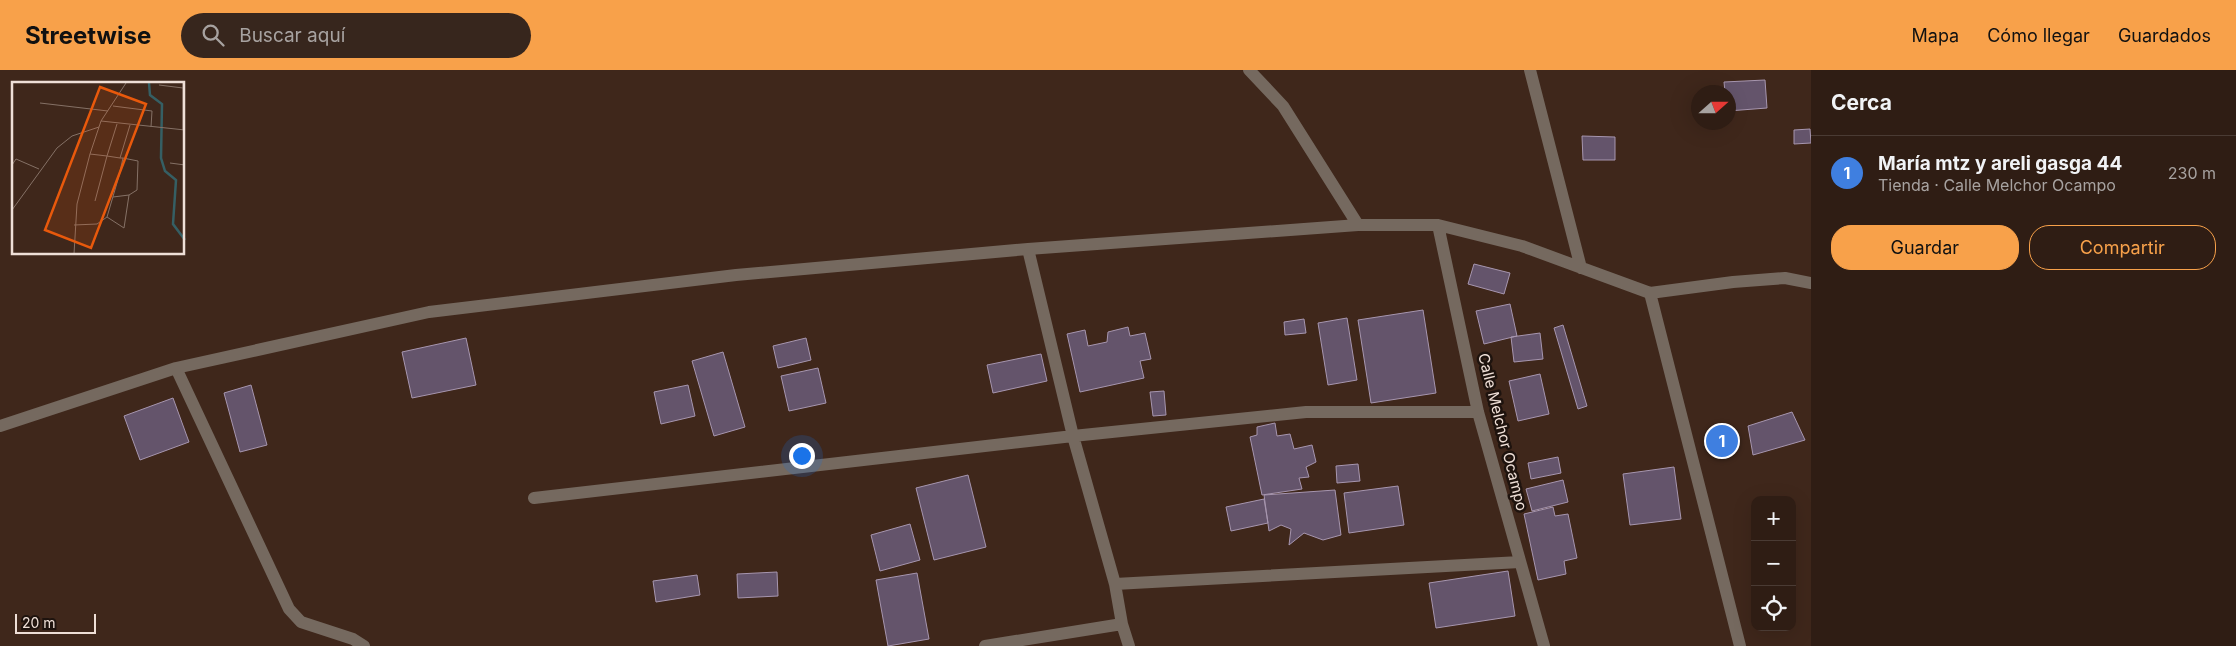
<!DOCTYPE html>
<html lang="es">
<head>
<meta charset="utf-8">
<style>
	body { margin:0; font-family:Inter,sans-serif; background:#37261d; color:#f1f3f6 }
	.controls { position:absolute; right:15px; bottom:15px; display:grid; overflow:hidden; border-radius:10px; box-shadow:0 5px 20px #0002 }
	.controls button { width:45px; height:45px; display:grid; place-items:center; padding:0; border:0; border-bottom:1px solid #4a3b34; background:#2f1d14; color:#f1f3f6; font:25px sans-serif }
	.compass { position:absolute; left:1691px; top:15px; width:45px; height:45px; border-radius:50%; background:#2f1d14; box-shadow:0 5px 20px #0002; rotate:69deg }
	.scale { position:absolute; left:15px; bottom:12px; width:81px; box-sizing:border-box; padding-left:5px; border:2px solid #efdfd7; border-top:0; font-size:14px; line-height:18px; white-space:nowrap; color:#efdfd7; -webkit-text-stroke:4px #1e130e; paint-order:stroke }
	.you { position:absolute; left:801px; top:385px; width:18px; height:18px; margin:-12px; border:4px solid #fff; border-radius:50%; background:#1a73e8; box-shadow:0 0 0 8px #1a73e833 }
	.badge { display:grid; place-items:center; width:32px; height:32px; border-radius:50%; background:#f8a14a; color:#fff; font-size:16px; font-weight:700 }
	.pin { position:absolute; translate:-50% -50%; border:2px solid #fff; box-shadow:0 1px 5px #0006 }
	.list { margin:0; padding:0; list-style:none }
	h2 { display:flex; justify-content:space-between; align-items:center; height:65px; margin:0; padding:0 20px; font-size:21px }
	h2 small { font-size:16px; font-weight:400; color:#a7a2a0 }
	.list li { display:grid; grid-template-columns:32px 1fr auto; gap:15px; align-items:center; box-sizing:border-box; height:75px; padding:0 20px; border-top:1px solid #4a3b34 }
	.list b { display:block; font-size:19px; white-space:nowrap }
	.list p { margin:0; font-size:16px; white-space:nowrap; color:#a7a2a0 }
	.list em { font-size:16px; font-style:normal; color:#a7a2a0 }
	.actions { display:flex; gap:10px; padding:15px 20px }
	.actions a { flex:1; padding:11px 0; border:1px solid #f8a14a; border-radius:20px; text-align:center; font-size:18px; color:#f8a14a }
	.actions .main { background:#f8a14a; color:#111 }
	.icon { flex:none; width:28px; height:28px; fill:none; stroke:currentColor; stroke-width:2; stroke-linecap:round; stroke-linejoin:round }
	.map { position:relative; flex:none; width:1811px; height:576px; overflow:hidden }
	header { display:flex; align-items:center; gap:30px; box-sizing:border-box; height:70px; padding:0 25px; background:#f8a14a; color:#111 }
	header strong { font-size:24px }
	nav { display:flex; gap:28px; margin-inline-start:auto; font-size:18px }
	.search { width:350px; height:45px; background:#37261d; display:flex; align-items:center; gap:12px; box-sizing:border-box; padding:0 18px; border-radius:28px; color:#a7a2a0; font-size:19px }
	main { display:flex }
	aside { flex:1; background:#2f1d14 }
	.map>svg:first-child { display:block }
</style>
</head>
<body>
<header>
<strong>Streetwise</strong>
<div class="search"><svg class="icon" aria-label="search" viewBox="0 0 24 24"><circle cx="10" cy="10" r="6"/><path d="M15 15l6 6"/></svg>Buscar aquí</div>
<nav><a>Mapa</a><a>Cómo llegar</a><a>Guardados</a></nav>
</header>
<main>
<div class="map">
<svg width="1811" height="576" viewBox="0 0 1811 576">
	<rect width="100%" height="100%" fill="#3f271b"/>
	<path fill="#64546b" stroke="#a796af" d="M1765,10L1767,38L1728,41V22H1725L1724,12Z
		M1810,59L1811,73L1794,74V60Z
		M1582,66L1615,67V90H1583Z
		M1474,194L1510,203L1504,224L1468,214Z
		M1510,234L1517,266L1484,274L1476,241Z
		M1423,240L1436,323L1371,333L1358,250Z
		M1347,248L1357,310L1328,315L1318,253Z
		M1304,249L1306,263L1285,265L1284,252Z
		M1563,255L1587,336L1578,339L1554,258Z
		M1128,257L1130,266L1145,263L1151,289L1140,291L1144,308L1080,322L1067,264L1085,260L1088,276L1107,272L1108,262Z
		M1540,263L1543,289L1514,292L1511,267Z
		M466,268L476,315L412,328L402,282Z
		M806,268L811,290L778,298L773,276Z
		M723,282L745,357L714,366L692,291Z
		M1041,284L1047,311L993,323L987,295Z
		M818,298L826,333L789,341L781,306Z
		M1540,304L1549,344L1518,351L1509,311Z
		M251,315L267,375L240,382L224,323Z
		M688,315L695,346L661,354L654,322Z
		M1164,321L1166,345L1153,346L1150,322Z
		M173,328L189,372L140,390L124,346Z
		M1792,342L1805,370L1753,385L1748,356Z
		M1275,353L1277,366L1290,364L1294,379L1312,375L1316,392L1306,397L1309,407L1299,408L1302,419L1262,425L1250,367L1257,365V357Z
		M1558,387L1561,403L1531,409L1528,393Z
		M1358,394L1360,411L1337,413L1336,396Z
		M1674,397L1681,449L1630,455L1623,404Z
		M968,405L986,477L934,490L916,418Z
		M1563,410L1568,432L1532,441L1526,419Z
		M1398,416L1404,455L1349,463L1344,423Z
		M1335,420L1341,465L1323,470L1304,463L1289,475L1291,459L1281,455L1269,461L1264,425Z
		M1264,429L1268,453L1231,461L1226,437Z
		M1553,437L1555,446L1568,444L1577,488L1564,491L1566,504L1538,510L1524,444Z
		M910,454L920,490L880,501L871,465Z
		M1508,501L1515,546L1436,558L1429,513Z
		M777,502L778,526L738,528L737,504Z
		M917,503L929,569L888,576L876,510Z
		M697,505L700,525L656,532L653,511Z"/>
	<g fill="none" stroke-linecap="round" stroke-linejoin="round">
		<path stroke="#75695f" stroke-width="12" d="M1249,0L1283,36L1358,155
			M1530,0L1581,198
			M1438,155L1478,342L1544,576
			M1028,179L1073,366L1306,342H1478
			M1650,223L1740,576
			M176,298L289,539L301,552L353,569L364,576
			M0,356L176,298L429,242L736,205L1028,179L1358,155H1438L1522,176L1650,223L1733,212L1785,208L1811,213
			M534,428L1073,366L1115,514L1520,492
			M1122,554L1129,576
			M985,576L1122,554L1115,514"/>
	</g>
	<g text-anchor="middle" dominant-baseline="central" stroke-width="5" stroke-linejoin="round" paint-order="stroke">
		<g font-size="15" fill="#efdfd7" stroke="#1e130e">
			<text transform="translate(1503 362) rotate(76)">Calle Melchor Ocampo</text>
		</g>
	</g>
	<g transform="translate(12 12)">
		<rect width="172" height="172" fill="#3f271b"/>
		<path fill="none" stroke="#355f64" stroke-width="2.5" d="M137,1L138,13L150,22L149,76L153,89L164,98L161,142L173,158"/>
		<path fill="none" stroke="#857166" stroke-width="1" d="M147,3L171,6M28,21L96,29M101,24L140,29L139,45M89,39L173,48M171,48V1M78,72L95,74L105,42M158,81L173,83M0,83L4,77L27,87M101,115L117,113L125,108L126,79L111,76M83,119L95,74L108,76L118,43M0,128L45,66L60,54L87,45M95,135L112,146L117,113M62,143L85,142L95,135L107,94L111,76H108M62,172L65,122L78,72L89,39L114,1"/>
		<path fill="#e8590c" fill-opacity="0.15" stroke="#e8590c" stroke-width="2.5" d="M88,5L134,22L79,166L33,148Z"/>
		<rect width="172" height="172" fill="none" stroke="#efdfd7" stroke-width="2.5"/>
	</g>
</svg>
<div class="controls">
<button>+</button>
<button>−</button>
<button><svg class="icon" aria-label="locate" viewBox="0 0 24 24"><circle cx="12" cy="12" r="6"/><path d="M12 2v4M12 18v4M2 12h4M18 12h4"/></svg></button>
</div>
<svg class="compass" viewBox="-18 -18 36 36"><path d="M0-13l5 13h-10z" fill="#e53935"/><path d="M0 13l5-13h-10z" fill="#a7a2a0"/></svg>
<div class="scale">20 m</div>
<div class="you"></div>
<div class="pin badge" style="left:1722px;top:371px;background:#3f7fe0">1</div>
</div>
<aside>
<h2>Cerca<small></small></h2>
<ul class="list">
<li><span class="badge" style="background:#3f7fe0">1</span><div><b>María mtz y areli gasga 44</b><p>Tienda · Calle Melchor Ocampo</p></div><em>230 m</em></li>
</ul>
<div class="actions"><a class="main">Guardar</a><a>Compartir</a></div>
</aside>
</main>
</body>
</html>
